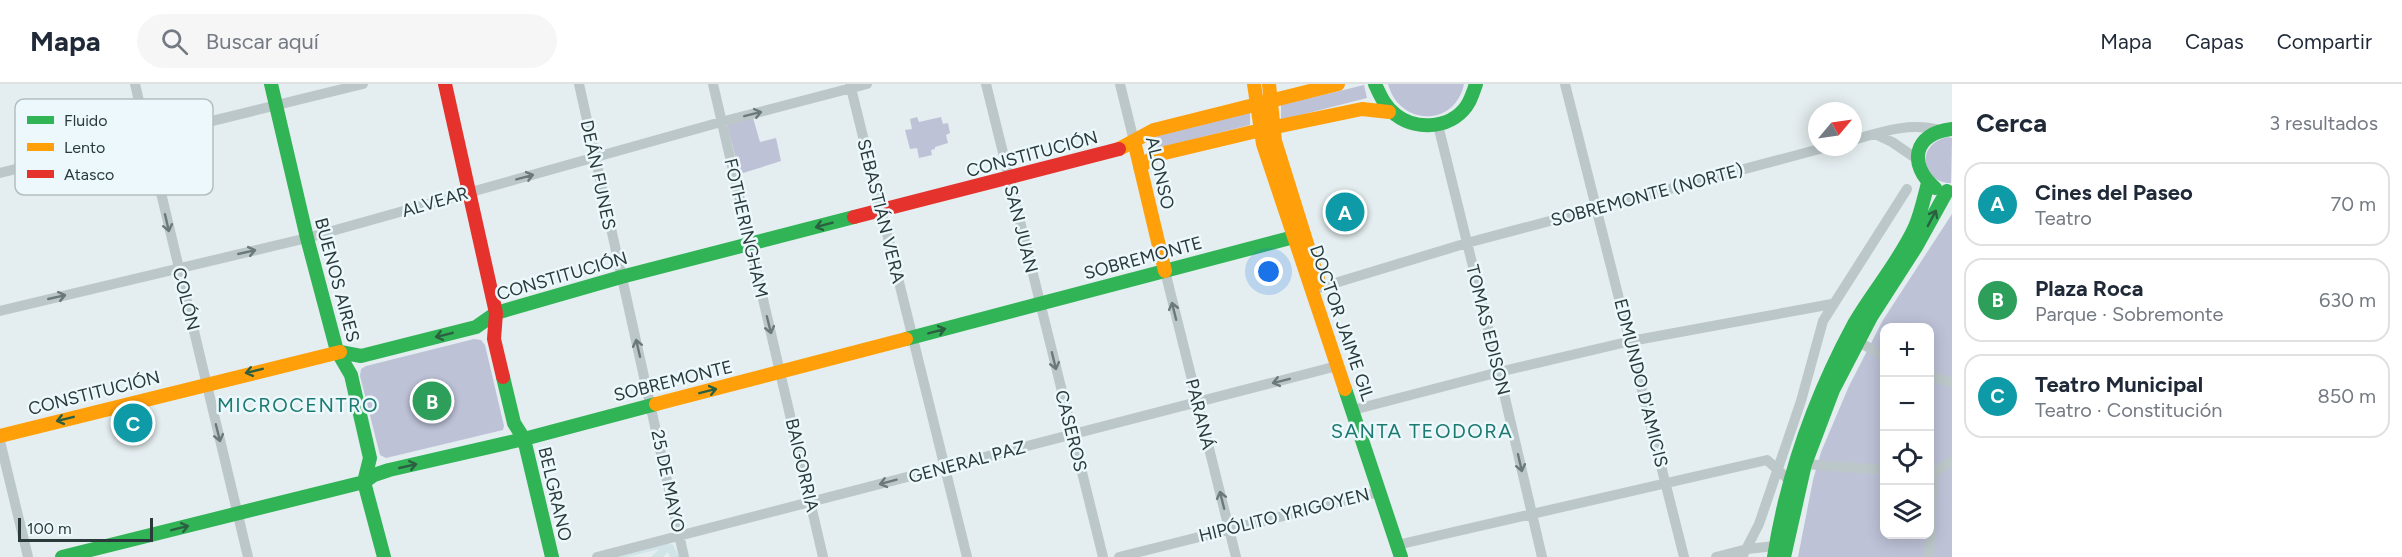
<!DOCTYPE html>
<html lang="es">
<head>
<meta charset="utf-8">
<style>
	body { margin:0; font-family:Figtree,sans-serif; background:#f6f6f7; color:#1f2937 }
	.controls { position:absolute; right:18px; bottom:18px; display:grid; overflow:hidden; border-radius:12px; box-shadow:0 3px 15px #0003 }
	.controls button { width:54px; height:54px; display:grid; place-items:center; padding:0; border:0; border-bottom:2px solid #e0e1e3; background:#fff; color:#1f2937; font:30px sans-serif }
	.compass { position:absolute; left:1808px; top:18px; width:54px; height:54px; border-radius:50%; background:#fff; box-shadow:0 3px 15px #0003; rotate:61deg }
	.scale { position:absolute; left:18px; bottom:15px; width:135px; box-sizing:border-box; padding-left:6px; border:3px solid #2a3a3a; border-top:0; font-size:16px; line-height:21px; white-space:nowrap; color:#2a3a3a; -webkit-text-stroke:4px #ecf8fb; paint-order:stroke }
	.you { position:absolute; left:1269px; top:188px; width:21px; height:21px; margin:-15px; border:4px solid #fff; border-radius:50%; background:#1a73e8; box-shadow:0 0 0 9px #1a73e833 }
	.badge { display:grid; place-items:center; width:39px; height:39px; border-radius:50%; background:#ea580c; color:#fff; font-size:20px; font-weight:700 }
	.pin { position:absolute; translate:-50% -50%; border:3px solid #fff; box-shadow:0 2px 6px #0006 }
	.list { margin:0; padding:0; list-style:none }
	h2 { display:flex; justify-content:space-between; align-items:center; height:78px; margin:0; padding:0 24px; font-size:26px }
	h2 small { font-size:20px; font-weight:400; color:#747a83 }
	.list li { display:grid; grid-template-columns:39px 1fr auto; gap:18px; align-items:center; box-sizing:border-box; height:84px; margin:0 12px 12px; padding:0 12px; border:2px solid #e0e1e3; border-radius:18px }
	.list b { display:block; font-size:22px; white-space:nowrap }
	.list p { margin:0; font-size:20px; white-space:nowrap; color:#747a83 }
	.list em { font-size:20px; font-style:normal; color:#747a83 }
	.icon { flex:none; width:33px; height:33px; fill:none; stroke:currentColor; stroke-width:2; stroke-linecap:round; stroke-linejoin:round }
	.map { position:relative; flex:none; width:1952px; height:473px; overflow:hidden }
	header { display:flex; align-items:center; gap:36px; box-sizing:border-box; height:84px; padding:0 30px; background:#fff; border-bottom:2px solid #e0e1e3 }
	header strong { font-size:28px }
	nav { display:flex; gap:33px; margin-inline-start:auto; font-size:21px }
	.search { width:420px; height:54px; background:#f6f6f7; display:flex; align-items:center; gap:15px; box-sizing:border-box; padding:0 21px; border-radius:33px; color:#747a83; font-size:22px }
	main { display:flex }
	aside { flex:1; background:#fff }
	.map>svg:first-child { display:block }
</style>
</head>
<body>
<header>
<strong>Mapa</strong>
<div class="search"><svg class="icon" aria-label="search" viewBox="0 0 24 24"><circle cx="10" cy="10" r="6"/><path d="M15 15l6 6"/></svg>Buscar aquí</div>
<nav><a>Mapa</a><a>Capas</a><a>Compartir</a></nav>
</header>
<main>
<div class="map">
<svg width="1952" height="473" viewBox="0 0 1952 473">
	<rect width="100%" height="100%" fill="#e4edef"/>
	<path fill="#bec2d7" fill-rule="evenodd" d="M1388,0H1464C1455,44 1399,42 1388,0Z
		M1364,1L1367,14L1281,36V21Z
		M1250,27V41L1155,65L1151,52Z
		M917,33L919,38L941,33L943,40L948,39L950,49L946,51L948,59L935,63V65L931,66L932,71L919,74L917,64L910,65L905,46L912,45L910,35Z
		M753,34L760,58L776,54L781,77L740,90L727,40Z
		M1948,53L1952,54L1951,99C1919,98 1916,59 1948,53Z
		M1952,130V473H1798L1813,396L1821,368L1849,302L1883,236ZM1884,243H1930V450H1884Z
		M474,255L481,256L485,261L504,342L503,346L386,374L380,371L360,292L361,285L366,282Z"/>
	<path fill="#d1e5e9" d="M667,459L673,461L679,473H670L668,468L663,473H651L659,465L627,473H611Z"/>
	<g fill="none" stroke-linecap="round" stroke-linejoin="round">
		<path stroke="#bcc7c9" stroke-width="10" d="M135,0L248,473
			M579,0L684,473
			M713,0L823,473
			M850,0L967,473
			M986,0L1103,473
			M1120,0L1134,57
			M1565,0L1684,473
			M1438,41L1499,288L1542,473
			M1875,50L1892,58L1917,75
			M1853,56C1881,48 1910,38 1939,46
			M0,89L363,0
			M1165,187L1236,473
			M1312,206L1467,159L1827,63
			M0,227L307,154L721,38L867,0
			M1858,257L1884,273
			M1930,291L1952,299
			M1353,326L1499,288L1631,257L1832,220
			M0,357L28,473
			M1805,380L1884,386
			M1930,389H1933L1952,377
			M1397,461L1767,376L1790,397L1796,398
			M597,473L1337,282
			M1119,473L1379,408
			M1716,473L1747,465L1775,462
			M1742,473L1759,440L1801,317L1823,237L1907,105
			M1929,473L1933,389"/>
		<path stroke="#30b455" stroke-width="14" d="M271,0L307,154L337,267L351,291L370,374L364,398L384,473
			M1375,0C1380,11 1385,23 1396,31C1418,48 1455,44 1469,18C1472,12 1474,6 1476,0
			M1935,104C1907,80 1914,49 1952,45
			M906,255L1294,153
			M340,268L361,272L476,243L496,229L621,193L854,133
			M503,293L514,339L524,355L552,473
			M1345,305L1401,473
			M62,473L364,398L374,391L389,386L524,355L656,320
			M1774,473C1787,390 1814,314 1854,240C1873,207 1899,178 1915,143C1921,129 1924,114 1928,99
			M1784,473L1805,380L1833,306L1871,233L1916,163L1947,107"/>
		<path stroke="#ff9f0a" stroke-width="14" d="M1254,0L1263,60L1345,305
			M1269,0L1275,57L1319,198
			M1134,57L1165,187
			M1119,65L1154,46L1338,0
			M1140,83L1156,71L1261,46L1362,25L1389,28
			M656,320L906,255
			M0,352L340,268"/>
		<path stroke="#e5322d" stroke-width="14" d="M445,0L496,229L494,255L503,293
			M854,133L1119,65"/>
	</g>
	<defs><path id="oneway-shaft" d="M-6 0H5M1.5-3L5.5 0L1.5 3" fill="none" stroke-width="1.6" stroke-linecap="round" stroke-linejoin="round" transform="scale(1.5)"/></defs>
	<g stroke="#6c797a">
		<use href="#oneway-shaft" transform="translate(753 30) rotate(-14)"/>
		<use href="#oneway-shaft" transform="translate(525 93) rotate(-15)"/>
		<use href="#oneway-shaft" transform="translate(167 139) rotate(77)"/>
		<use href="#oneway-shaft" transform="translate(247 168) rotate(-13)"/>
		<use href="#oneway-shaft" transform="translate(57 213) rotate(-13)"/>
		<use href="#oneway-shaft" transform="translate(1174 227) rotate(-104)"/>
		<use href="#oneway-shaft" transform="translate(769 241) rotate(76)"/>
		<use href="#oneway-shaft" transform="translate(638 264) rotate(-103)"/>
		<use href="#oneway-shaft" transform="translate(1054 277) rotate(76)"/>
		<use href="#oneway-shaft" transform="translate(1281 297) rotate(166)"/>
		<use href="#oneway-shaft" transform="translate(218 349) rotate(76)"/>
		<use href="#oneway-shaft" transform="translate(1520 379) rotate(77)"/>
		<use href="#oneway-shaft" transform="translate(888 398) rotate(165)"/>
		<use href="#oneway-shaft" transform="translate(1222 416) rotate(-104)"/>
	</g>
	<g stroke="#2c5f42">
		<use href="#oneway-shaft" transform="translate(1932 134) rotate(-62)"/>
		<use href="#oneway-shaft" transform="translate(824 141) rotate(165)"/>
		<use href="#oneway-shaft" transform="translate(937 247) rotate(-15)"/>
		<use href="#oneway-shaft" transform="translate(444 251) rotate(166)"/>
		<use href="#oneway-shaft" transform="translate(254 287) rotate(166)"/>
		<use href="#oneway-shaft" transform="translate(708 307) rotate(-14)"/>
		<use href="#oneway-shaft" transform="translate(65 335) rotate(166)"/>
		<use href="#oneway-shaft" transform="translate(408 382) rotate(-13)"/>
		<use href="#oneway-shaft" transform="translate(180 444) rotate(-14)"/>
	</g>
	<g text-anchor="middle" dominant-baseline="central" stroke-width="5" stroke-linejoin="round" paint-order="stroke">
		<g font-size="18" fill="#2a3a3a" stroke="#ecf8fb">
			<text transform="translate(1032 70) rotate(-15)">CONSTITUCIÓN</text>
			<text transform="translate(1160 89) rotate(77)">ALONSO</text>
			<text transform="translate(598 91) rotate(78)">DEÁN FUNES</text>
			<text transform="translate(1647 111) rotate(-15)">SOBREMONTE (NORTE)</text>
			<text transform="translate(435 118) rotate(-16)">ALVEAR</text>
			<text transform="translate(881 127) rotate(76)">SEBASTIÁN VERA</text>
			<text transform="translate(746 144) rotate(77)">FOTHERINGHAM</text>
			<text transform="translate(1021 145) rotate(76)">SAN JUAN</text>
			<text transform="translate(1143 174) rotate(-15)">SOBREMONTE</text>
			<text transform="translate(562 192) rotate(-16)">CONSTITUCIÓN</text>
			<text transform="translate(337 196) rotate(75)">BUENOS AIRES</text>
			<text transform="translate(186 215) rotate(76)">COLÓN</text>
			<text transform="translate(1342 239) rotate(71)">DOCTOR JAIME GIL</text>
			<text transform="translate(1488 246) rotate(76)">TOMAS EDISON</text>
			<text transform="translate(673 297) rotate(-14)">SOBREMONTE</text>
			<text transform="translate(1641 299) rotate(76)">EDMUNDO D'AMICIS</text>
			<text transform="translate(94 309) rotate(-14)">CONSTITUCIÓN</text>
			<text transform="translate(1200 330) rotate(76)">PARANÁ</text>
			<text transform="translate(1071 347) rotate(76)">CASEROS</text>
			<text transform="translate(967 378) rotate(-15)">GENERAL PAZ</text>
			<text transform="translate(802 381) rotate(77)">BAIGORRIA</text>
			<text transform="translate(668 397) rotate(78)">25 DE MAYO</text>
			<text transform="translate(555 410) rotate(77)">BELGRANO</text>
			<text transform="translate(1284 431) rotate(-14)">HIPÓLITO YRIGOYEN</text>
		</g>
		<g font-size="20" letter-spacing="1.5" fill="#1d7a71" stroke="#ecf8fb">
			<text x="298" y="321">MICROCENTRO</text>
			<text x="1422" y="347">SANTA TEODORA</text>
		</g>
	</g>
	<rect x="15" y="15" width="198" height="96" rx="9" fill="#ecf8fb" stroke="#b2bfc1" stroke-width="1.5"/>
	<rect x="27" y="32" width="27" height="8" fill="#30b455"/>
	<rect x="27" y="59" width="27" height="8" fill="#ff9f0a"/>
	<rect x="27" y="86" width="27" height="8" fill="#e5322d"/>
	<g font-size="16" fill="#2a3a3a">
		<text x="64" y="42">Fluido</text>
		<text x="64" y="69">Lento</text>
		<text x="64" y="96">Atasco</text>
	</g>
</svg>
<div class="controls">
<button>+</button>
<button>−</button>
<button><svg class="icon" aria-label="locate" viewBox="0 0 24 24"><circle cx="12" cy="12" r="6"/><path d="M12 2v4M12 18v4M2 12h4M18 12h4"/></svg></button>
<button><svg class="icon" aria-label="layers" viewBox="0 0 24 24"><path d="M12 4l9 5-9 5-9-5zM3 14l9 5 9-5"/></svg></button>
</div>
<svg class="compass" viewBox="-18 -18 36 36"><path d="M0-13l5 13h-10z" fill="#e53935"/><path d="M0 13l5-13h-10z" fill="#747a83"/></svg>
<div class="scale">100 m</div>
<div class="you"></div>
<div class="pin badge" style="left:1345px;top:128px;background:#0f9aa8">A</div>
<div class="pin badge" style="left:432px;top:317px;background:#2e9e5b">B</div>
<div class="pin badge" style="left:133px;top:339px;background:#0f9aa8">C</div>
</div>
<aside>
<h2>Cerca<small>3 resultados</small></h2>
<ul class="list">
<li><span class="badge" style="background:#0f9aa8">A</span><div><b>Cines del Paseo</b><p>Teatro</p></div><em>70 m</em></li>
<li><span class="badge" style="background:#2e9e5b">B</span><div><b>Plaza Roca</b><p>Parque · Sobremonte</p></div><em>630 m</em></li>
<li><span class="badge" style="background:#0f9aa8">C</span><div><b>Teatro Municipal</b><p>Teatro · Constitución</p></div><em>850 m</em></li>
</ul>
</aside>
</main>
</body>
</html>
